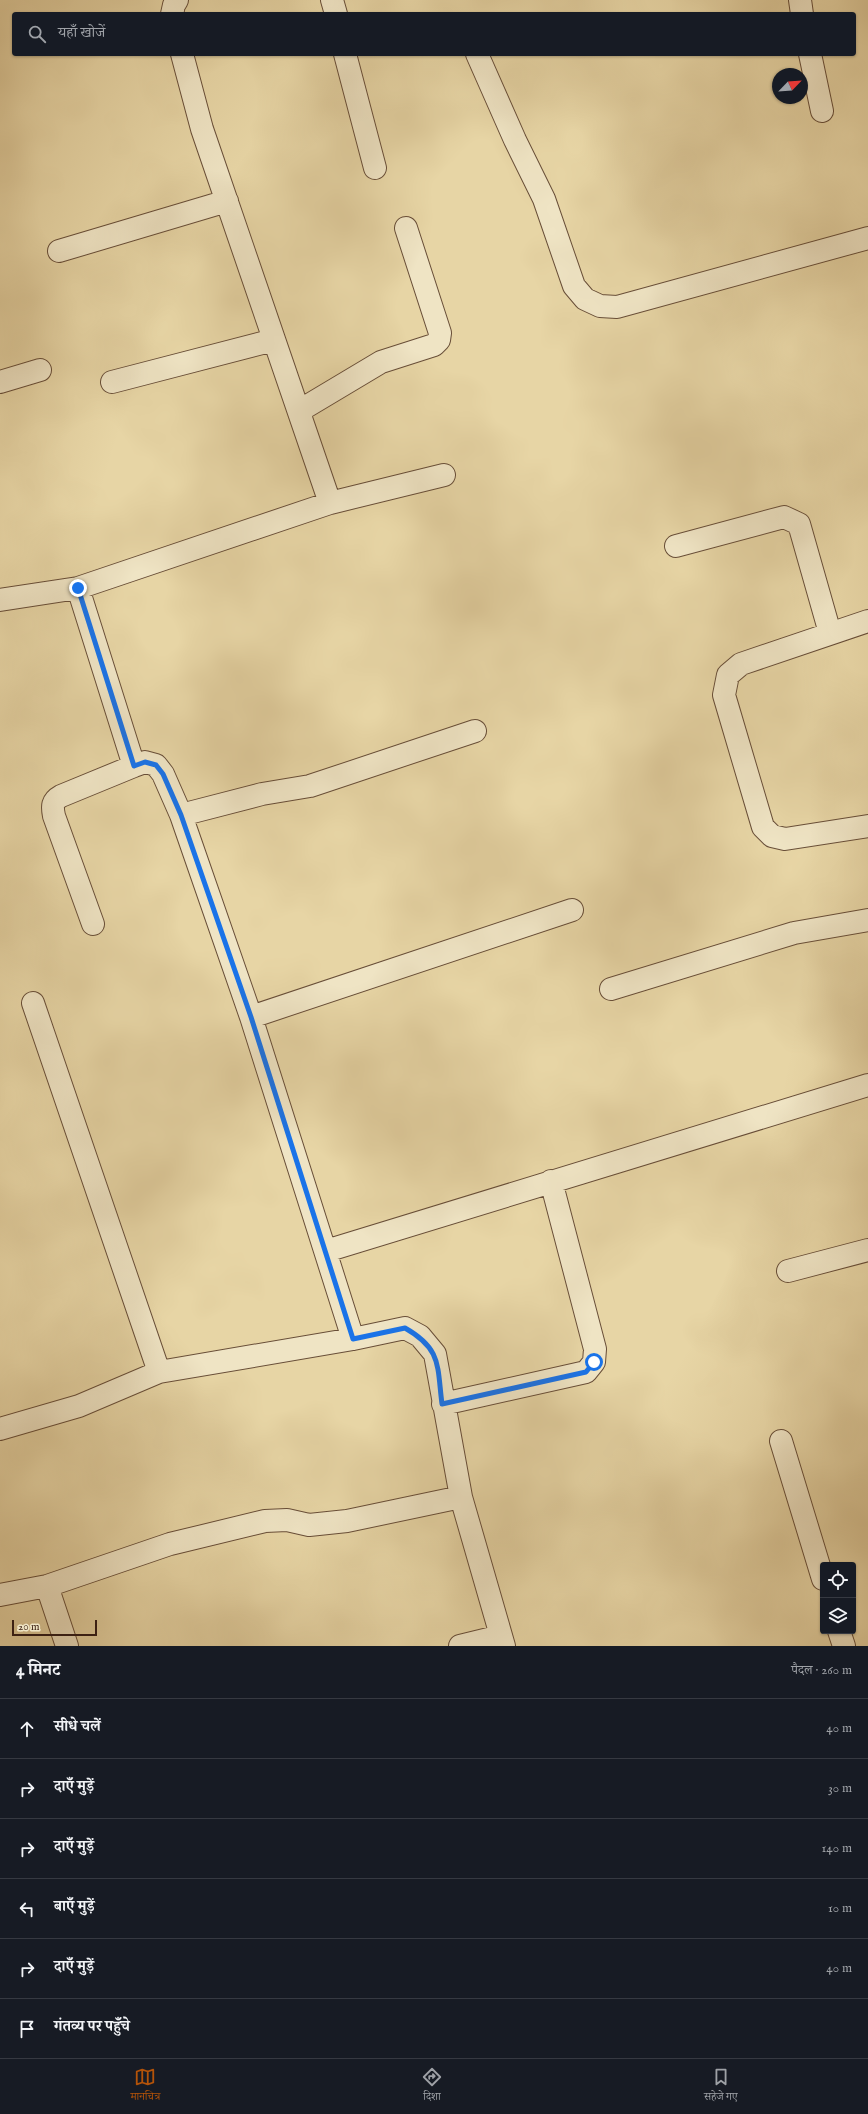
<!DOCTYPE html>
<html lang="hi">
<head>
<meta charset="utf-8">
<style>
	body { margin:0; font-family:"IM FELL English","Noto Serif Devanagari",serif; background:#20242c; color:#f1f3f6 }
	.controls { position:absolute; right:12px; bottom:12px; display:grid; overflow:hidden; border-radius:4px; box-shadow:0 1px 3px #0004 }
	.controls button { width:36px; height:36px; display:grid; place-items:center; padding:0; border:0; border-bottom:1px solid #363941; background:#171b24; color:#f1f3f6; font:20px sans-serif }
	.compass { position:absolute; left:772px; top:68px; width:36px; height:36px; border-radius:50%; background:#171b24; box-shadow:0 1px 3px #0004; rotate:65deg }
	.scale { position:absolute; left:12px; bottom:10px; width:85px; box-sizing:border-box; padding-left:4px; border:2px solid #3d2113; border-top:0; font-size:11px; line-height:14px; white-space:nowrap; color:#3d2113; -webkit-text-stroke:3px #efe4c4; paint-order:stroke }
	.stop { position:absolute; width:12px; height:12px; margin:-9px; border:3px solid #1a73e8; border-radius:50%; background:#fff }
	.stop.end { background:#1a73e8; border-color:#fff; box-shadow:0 1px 4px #0008 }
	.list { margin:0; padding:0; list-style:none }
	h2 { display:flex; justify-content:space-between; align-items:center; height:52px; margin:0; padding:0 16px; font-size:17px }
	h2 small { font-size:13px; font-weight:400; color:#9ea1a6 }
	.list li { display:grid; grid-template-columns:26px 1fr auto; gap:12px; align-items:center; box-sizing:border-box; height:60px; padding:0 16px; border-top:1px solid #363941 }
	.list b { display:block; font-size:15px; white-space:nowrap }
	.list em { font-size:13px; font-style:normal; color:#9ea1a6 }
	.icon { flex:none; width:22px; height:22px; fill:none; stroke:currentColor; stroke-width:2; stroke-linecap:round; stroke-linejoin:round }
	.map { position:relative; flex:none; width:868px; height:1646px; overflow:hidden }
	.search { position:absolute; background:#171b24; box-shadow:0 1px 3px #0004; left:12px; right:12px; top:12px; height:44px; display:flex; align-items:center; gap:10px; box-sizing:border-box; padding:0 14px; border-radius:4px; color:#9ea1a6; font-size:15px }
	.sheet { height:412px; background:#171b24 }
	nav { display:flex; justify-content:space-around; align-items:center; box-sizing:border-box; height:56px; border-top:1px solid #363941; background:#171b24; font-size:11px; color:#9ea1a6 }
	nav a { display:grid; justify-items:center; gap:2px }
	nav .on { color:#b45309 }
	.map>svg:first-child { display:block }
</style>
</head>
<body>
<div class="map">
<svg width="868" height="1646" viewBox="0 0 868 1646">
	<rect width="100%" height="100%" fill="#e7d5a5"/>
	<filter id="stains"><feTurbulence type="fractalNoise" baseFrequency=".005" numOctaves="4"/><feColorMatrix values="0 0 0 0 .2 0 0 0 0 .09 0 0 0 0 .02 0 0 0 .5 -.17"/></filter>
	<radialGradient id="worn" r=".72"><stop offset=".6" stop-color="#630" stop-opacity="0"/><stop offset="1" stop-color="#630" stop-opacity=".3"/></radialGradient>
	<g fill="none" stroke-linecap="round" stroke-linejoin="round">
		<g stroke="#684e38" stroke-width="24">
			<path id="minor" d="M332,0L336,14
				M800,0L802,14
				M172,14L174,5L177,0
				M182,54L202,129L330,503
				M345,54L375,168
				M477,54L515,140L544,199L574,286L585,299L600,306L617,307L868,238
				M810,54L822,111
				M59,251L227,201
				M0,382L40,370
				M112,382L274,340
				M299,411L381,362L434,345L439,340L440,333L406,228
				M676,546L784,517L799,524L830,633
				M0,600L78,588
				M868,621L741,664L728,675L724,695L763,827L772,836L785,839L868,826
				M134,766L78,588L330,503L444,475
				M181,815L262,794L310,786L475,731
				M93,924L54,816C52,806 52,801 61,796L134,766L145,762L156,765L163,774L181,815L251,1017L353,1339
				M611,989L794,933L868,920
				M33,1003L159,1372
				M251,1017L572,910
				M326,1251L868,1085
				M788,1271L868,1250
				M443,1404L586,1372L594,1362L595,1349L551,1181
				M0,1429L79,1406L159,1372L353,1339L405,1328L420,1336L435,1354L461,1497L504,1646
				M781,1441L823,1579
				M47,1586L67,1646
				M0,1595L47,1586L170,1544L265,1521L287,1520L309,1525L347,1521L461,1497
				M839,1631L844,1646
				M460,1646L501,1636"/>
		</g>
		<use href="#minor" stroke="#efe4c4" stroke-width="22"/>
	</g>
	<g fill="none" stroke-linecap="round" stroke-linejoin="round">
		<path stroke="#1a73e8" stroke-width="5" d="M78,588L134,766L145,762L156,765L163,774L181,815L251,1017L353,1339L405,1328C442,1349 437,1366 442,1404L586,1372L594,1362"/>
	</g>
	<rect width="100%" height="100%" filter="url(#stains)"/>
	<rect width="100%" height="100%" fill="url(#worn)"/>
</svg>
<div class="controls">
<button><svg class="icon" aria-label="locate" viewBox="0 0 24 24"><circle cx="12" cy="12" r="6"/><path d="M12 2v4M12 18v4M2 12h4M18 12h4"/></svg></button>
<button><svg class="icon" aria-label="layers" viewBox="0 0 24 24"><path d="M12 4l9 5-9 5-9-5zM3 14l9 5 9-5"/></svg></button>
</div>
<svg class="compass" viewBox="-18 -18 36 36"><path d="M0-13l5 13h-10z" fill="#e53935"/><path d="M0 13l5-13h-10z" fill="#9ea1a6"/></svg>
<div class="scale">20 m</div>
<div class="stop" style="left:594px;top:1362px"></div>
<div class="stop end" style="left:78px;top:588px"></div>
<div class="search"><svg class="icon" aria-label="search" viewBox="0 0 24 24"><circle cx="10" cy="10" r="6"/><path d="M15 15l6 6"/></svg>यहाँ खोजें</div>
</div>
<section class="sheet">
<h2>4 मिनट<small>पैदल · 260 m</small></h2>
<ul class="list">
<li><svg class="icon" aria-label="ahead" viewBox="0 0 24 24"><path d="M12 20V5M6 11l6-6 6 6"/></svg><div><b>सीधे चलें</b></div><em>40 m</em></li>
<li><svg class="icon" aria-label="right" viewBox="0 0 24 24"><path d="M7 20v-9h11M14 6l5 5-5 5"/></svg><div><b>दाएँ मुड़ें</b></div><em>30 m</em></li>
<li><svg class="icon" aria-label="right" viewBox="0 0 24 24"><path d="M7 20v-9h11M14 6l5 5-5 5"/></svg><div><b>दाएँ मुड़ें</b></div><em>140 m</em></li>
<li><svg class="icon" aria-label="left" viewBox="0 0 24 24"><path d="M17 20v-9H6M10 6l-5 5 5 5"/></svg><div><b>बाएँ मुड़ें</b></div><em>10 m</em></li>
<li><svg class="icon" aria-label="right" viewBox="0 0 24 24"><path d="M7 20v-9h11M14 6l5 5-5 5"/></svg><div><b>दाएँ मुड़ें</b></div><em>40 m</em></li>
<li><svg class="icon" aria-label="arrive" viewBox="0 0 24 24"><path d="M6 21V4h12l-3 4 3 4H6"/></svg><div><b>गंतव्य पर पहुँचे</b></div></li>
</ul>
</section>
<nav>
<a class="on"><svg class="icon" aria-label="map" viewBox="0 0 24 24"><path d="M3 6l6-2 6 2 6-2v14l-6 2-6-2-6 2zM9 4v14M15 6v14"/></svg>मानचित्र</a>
<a><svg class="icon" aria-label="directions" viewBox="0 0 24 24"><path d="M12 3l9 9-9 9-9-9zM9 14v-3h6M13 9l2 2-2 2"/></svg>दिशा</a>
<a><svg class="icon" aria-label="saved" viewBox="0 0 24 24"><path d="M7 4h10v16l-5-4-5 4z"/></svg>सहेजे गए</a>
</nav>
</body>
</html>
